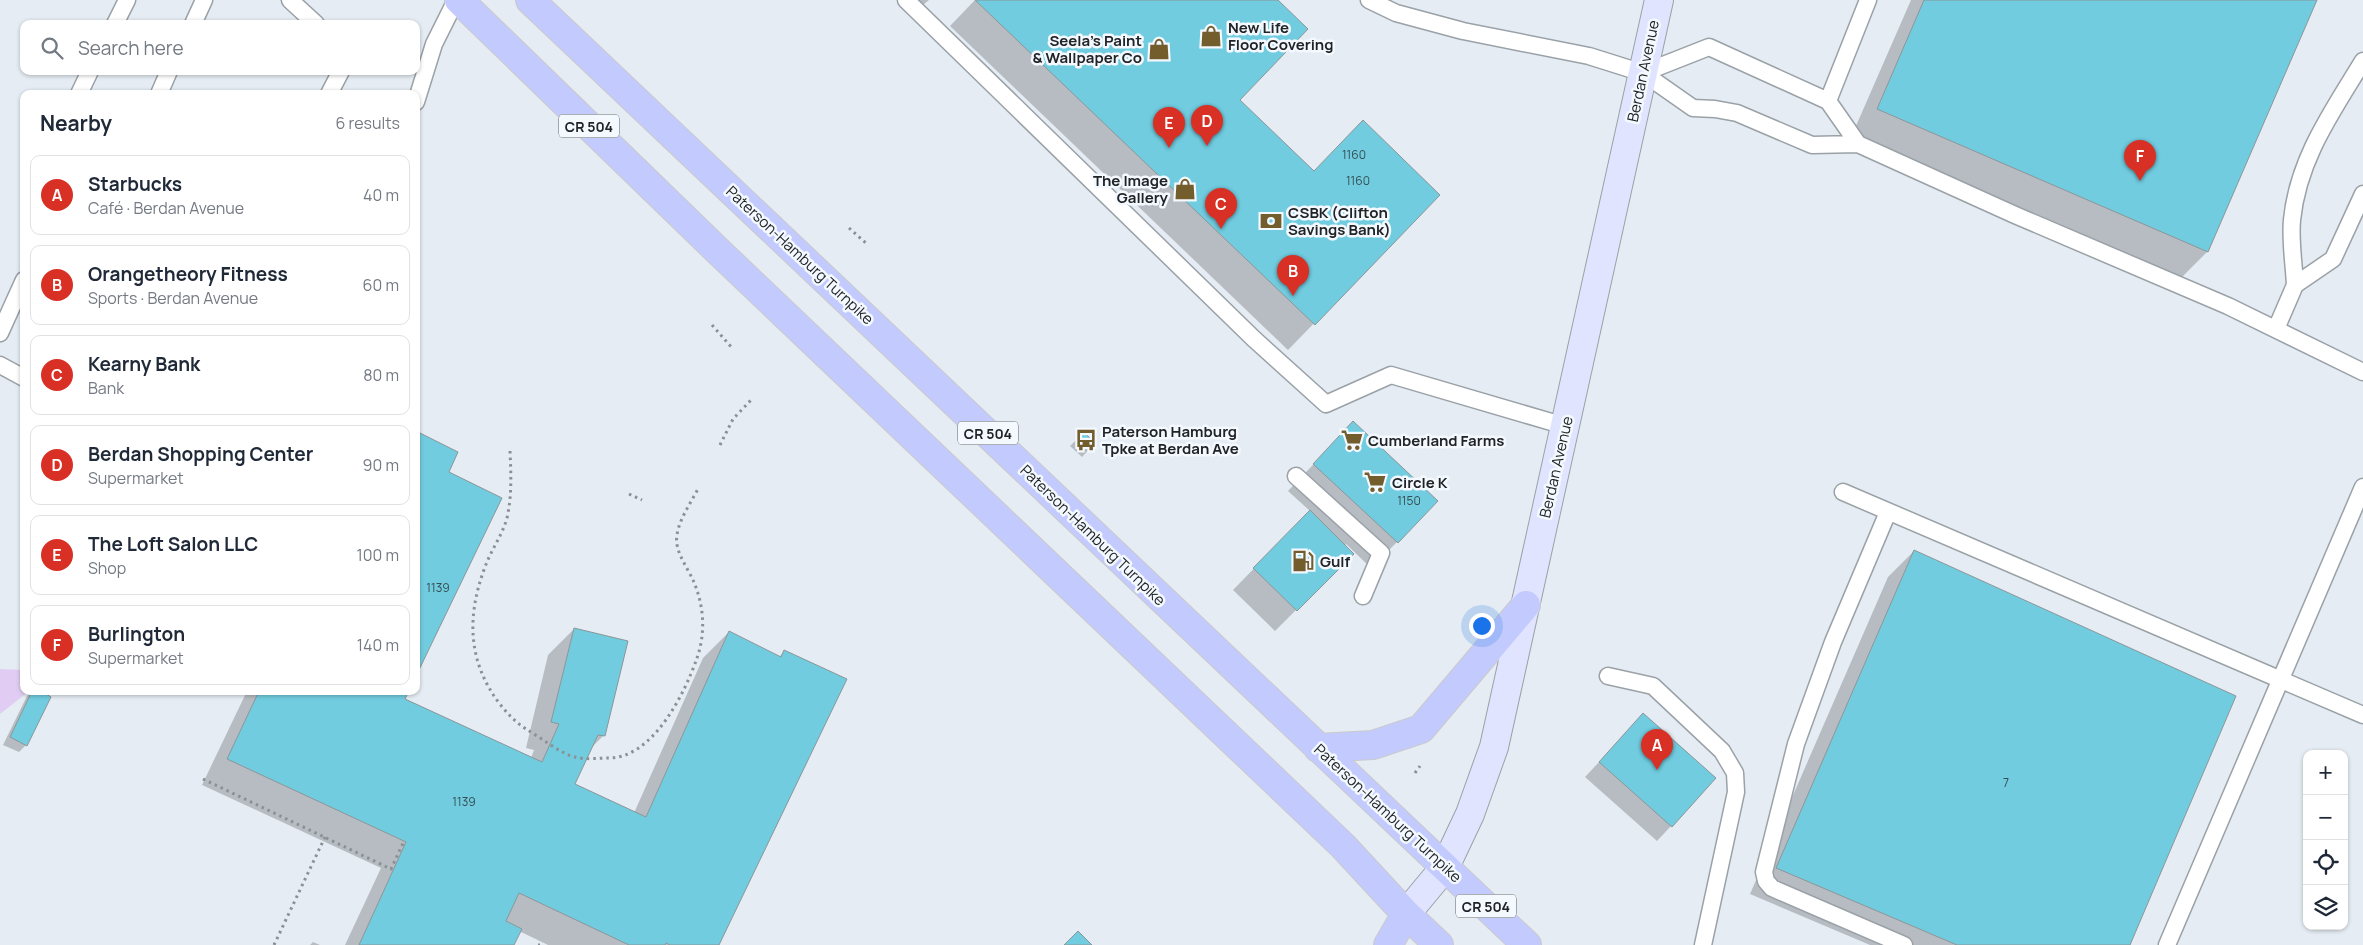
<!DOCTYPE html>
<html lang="en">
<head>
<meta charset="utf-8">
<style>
	body { margin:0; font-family:Manrope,sans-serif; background:#f2f2f3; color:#1f2937 }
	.controls { position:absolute; right:15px; bottom:15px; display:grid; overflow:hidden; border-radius:10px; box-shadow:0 1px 4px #0004 }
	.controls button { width:45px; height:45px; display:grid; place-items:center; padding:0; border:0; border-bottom:1px solid #e0e1e3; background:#fff; color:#1f2937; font:25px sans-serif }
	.you { position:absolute; left:1481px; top:625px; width:18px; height:18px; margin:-12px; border:4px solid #fff; border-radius:50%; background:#1a73e8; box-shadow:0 0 0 8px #1a73e833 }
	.badge { display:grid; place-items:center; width:32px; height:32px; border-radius:50%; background:#d93025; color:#fff; font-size:16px; font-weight:700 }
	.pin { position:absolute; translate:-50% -41px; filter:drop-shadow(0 1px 2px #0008) }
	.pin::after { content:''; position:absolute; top:26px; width:18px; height:15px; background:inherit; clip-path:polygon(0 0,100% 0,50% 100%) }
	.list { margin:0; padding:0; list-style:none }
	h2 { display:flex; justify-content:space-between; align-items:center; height:65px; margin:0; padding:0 20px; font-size:21px }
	h2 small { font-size:16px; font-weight:400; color:#747a83 }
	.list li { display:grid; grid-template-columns:32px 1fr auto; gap:15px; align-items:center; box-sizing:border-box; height:80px; margin:0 10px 10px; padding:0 10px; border:1px solid #e0e1e3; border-radius:10px }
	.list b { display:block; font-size:19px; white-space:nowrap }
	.list p { margin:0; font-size:16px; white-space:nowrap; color:#747a83 }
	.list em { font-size:16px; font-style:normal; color:#747a83 }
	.icon { flex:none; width:28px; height:28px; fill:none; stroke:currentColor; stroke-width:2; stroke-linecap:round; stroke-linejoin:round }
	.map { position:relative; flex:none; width:2363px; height:945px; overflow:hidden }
	.search { position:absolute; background:#fff; box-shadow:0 1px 4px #0004; left:20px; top:20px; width:400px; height:55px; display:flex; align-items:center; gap:12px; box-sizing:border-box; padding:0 18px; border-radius:10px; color:#747a83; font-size:19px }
	.panel { position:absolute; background:#fff; box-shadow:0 1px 4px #0004; left:20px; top:90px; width:400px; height:605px; border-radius:10px }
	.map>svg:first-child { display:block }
</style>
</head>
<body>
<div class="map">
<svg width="2363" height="945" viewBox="0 0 2363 945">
	<rect width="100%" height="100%" fill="#e5ecf3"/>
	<path fill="#e1cdf3" d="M0,669L24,670V691L28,692L0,714Z"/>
	<path fill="#0003" d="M918,0H929L923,5Z
		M975,0H1276L1238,100L1313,173L1439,195L1288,350L950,26Z
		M1911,0H2315L2207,252L2181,278L1852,135Z
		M1353,423L1397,542L1371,568L1346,544L1345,546L1352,554L1275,631L1233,590L1310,511L1288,491Z
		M1083,433L1094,444L1082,457L1070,446Z
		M1914,551L2128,945H1870L1750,894L1888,577Z
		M574,629L604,735L590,749L573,785L634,813L703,658L729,632L778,658L785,651L718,945H548L519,931L513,945H345L381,868L202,785L247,691H407L403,699L531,758L534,750L526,748L548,655Z
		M32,691L26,745L19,752L3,745L27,696Z
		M1643,715L1671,826L1657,841L1585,777Z
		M313,942L320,945H310Z"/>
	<path fill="#71ccdf" stroke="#8c9698" d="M975,0H1278L1308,29L1240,100L1314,171L1363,120L1440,195L1315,325Z
		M1924,0H2317L2208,252L1877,109Z
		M1353,421L1438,501L1398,543L1313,464Z
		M416,431L458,452L449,472L502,498L416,676Z
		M1083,431L1096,444L1090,450L1076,438Z
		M1310,510L1354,554L1297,611L1253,568Z
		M1914,550L2236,696L2130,945H1957L1776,868Z
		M574,628L628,641L605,736L598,735L575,784L646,817L729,631L781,657L784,650L847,679L719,945H670L666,943L665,945H629L519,893L506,921L522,929L514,945H359L406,842L227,759L259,691H409L405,699L542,762L559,724L551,722Z
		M32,691H41L51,697L27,746L10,737Z
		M1643,713L1716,778L1672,827L1599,762Z
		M1078,931L1092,945H1064Z"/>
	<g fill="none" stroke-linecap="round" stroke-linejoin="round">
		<g stroke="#9aa1a7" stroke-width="19">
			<path id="lane" d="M290,0L316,24
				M906,0L1254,339L1326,404L1391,375L1565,426
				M1369,0L1396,13L1463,31L1589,56L1643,73L1693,108L1715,109L1737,113L1812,145L1858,144L2015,215L2228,306L2363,372
				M115,24L127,0
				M193,24L204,0
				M2363,61C2332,112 2298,159 2292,220C2290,241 2294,264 2295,285L2333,259L2363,194
				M1643,73L1709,47L1828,101L1858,144
				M79,94L90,71
				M159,94L169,71
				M329,94L341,71
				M1828,101L1868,0
				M416,102L434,44L456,0
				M2276,329L2295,285
				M0,333L24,280
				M0,365L24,378
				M1296,476L1381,553L1363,596
				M1843,492L2363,715
				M1888,512L1833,642L1796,744L1764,872L1766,881L1772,888L1904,945
				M1608,676L1653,686L1722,751L1735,773L1736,792L1703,945
				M2167,945L2363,487"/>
		</g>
		<g stroke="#9aa1a7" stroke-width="30">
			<path id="secondary" d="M1406,914L1445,867L1470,814L1494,747L1659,0"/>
		</g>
		<g stroke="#cacacb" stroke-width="30">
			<path id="primary" d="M459,0L719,252L1343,846L1406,914L1439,945
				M530,0L1527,945
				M1318,748L1373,745L1421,729L1526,605
				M1388,945L1406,914"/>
		</g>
		<path stroke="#8b9095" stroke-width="3" stroke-dasharray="2.5 4" stroke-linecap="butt" d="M849,228L867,244
			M712,325L733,349
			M720,445L733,419L752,399
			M510,451C511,474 512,496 507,518C502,536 491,550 485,567C467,615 467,660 499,703C507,713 515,722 526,729C540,737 561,754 575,757C585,760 599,758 609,758C653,758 685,693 697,658C706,632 704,605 693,580C687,567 674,550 677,535C679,519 692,501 699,487
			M629,494L642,500
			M1415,773L1420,766
			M203,779L391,869L404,841
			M274,945L325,837
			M538,945H540"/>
		<use href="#lane" stroke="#fff" stroke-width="16"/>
		<use href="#secondary" stroke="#e1e4fe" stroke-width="28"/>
		<use href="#primary" stroke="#c3cafe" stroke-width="28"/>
	</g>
	<defs>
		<g id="shop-bare" transform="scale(1.725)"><path d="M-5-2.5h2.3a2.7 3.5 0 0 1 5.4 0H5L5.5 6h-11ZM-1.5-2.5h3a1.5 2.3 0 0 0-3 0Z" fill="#735d2d" stroke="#f3f9fe" stroke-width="2.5" paint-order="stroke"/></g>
		<g id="bank-bare" transform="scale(1.725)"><path d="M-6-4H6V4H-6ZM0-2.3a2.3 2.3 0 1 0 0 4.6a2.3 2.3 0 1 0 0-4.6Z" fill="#735d2d" stroke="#f3f9fe" stroke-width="2.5" paint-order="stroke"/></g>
		<g id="bus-bare" transform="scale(1.725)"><path d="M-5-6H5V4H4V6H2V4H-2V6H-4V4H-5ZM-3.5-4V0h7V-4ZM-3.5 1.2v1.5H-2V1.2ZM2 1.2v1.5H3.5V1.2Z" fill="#735d2d" stroke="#f3f9fe" stroke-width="2.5" paint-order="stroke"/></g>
		<g id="supermarket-bare" transform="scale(1.725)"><path d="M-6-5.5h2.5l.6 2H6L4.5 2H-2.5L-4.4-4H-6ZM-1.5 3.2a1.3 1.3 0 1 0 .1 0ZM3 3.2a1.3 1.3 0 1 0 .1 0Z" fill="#735d2d" stroke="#f3f9fe" stroke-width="2.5" paint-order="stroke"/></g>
		<g id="fuel-bare" transform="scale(1.725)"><path d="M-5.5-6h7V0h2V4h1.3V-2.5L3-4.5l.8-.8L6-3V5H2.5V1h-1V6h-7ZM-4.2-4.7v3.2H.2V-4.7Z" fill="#735d2d" stroke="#f3f9fe" stroke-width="2.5" paint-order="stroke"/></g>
	</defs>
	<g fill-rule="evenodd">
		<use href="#shop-bare" x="1211" y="36"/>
		<use href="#shop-bare" x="1159" y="49"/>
		<use href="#shop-bare" x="1185" y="189"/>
		<use href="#bank-bare" x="1271" y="221"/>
		<use href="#bus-bare" x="1086" y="440"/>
		<use href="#supermarket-bare" x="1352" y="440"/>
		<use href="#supermarket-bare" x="1375" y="482"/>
		<use href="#fuel-bare" x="1303" y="561"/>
	</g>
	<g text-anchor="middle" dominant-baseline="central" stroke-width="5" stroke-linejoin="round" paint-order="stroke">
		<g font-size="12" fill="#354e54">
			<text x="1354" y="154">1160</text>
			<text x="1358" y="180">1160</text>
			<text x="1409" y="500">1150</text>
			<text x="438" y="587">1139</text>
			<text x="2006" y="782">7</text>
			<text x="464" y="801">1139</text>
		</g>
		<g fill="#f3f9fe" stroke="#606467" stroke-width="1">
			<rect x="559" y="114.5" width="60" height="23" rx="4"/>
			<rect x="958" y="421.5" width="60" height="23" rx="4"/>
			<rect x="1456" y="894.5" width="60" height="23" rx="4"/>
		</g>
		<g font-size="14" font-weight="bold" fill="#212426">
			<text x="589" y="126">CR 504</text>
			<text x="988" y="433">CR 504</text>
			<text x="1486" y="906">CR 504</text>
		</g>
		<g font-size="15" font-weight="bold" fill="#212426" stroke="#f3f9fe" text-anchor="start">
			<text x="1228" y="27">New Life<tspan x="1228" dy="17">Floor Covering</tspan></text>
			<text x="1142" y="40" text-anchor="end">Seela's Paint<tspan x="1142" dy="17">&amp; Wallpaper Co</tspan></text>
			<text x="1168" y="180" text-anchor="end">The Image<tspan x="1168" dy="17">Gallery</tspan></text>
			<text x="1288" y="212">CSBK (Clifton<tspan x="1288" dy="17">Savings Bank)</tspan></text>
			<text x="1102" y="431">Paterson Hamburg<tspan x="1102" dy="17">Tpke at Berdan Ave</tspan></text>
			<text x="1368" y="440">Cumberland Farms</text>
			<text x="1392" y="482">Circle K</text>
			<text x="1320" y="561">Gulf</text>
		</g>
		<g font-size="15" fill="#212426" stroke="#f3f9fe">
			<text transform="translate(1643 71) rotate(-78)">Berdan Avenue</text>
			<text transform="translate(800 255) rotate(43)">Paterson-Hamburg Turnpike</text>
			<text transform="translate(1556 467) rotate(-77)">Berdan Avenue</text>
			<text transform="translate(1093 535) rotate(44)">Paterson-Hamburg Turnpike</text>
			<text transform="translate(1388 813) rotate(43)">Paterson-Hamburg Turnpike</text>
		</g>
	</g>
</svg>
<div class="controls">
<button>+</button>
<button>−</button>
<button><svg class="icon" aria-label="locate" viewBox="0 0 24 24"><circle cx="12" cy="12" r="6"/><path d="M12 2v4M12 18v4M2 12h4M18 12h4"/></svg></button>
<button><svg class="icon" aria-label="layers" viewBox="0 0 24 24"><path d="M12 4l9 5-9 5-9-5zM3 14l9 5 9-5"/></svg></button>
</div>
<div class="you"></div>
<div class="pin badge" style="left:1657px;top:770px">A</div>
<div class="pin badge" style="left:1293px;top:296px">B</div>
<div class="pin badge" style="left:1221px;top:229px">C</div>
<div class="pin badge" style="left:1207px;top:146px">D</div>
<div class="pin badge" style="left:1169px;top:148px">E</div>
<div class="pin badge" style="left:2140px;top:181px">F</div>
<div class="search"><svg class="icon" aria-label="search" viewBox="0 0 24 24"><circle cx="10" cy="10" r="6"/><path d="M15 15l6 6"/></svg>Search here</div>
<section class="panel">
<h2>Nearby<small>6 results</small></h2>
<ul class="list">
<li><span class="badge">A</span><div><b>Starbucks</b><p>Café · Berdan Avenue</p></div><em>40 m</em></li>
<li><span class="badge">B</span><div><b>Orangetheory Fitness</b><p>Sports · Berdan Avenue</p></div><em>60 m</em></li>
<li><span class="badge">C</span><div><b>Kearny Bank</b><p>Bank</p></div><em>80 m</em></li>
<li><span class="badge">D</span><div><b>Berdan Shopping Center</b><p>Supermarket</p></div><em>90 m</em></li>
<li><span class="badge">E</span><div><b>The Loft Salon LLC</b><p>Shop</p></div><em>100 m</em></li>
<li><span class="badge">F</span><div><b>Burlington</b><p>Supermarket</p></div><em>140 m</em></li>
</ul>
</section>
</div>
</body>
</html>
